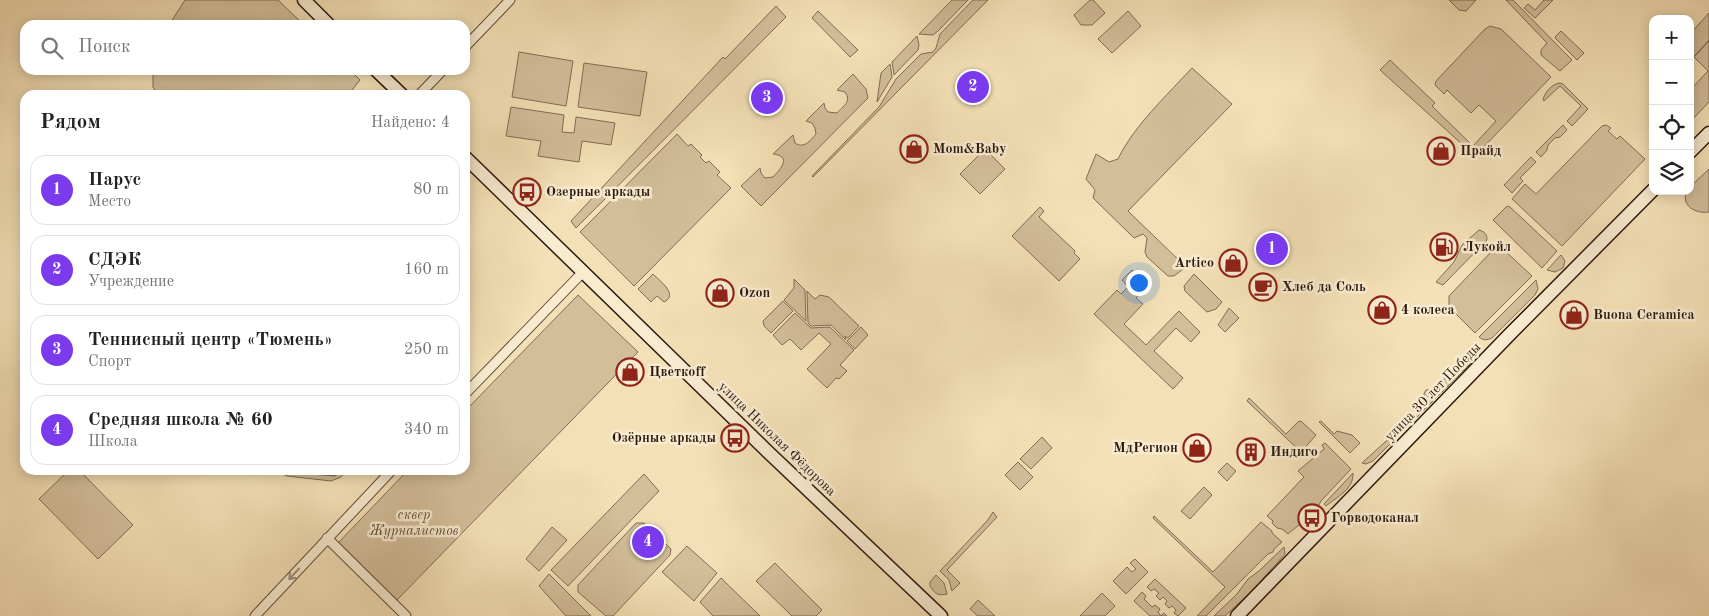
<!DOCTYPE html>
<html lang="ru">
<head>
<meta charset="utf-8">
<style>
	body { margin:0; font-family:"Old Standard TT",serif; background:#f2f2f2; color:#222 }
	.controls { position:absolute; right:15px; top:15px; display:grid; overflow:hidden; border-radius:10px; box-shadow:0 2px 12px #0003 }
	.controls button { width:45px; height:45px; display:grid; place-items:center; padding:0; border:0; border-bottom:1px solid #e0e0e0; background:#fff; color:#222; font:25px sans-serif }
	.you { position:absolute; left:1138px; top:282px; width:18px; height:18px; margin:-12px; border:4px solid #fff; border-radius:50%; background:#1a73e8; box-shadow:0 0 0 8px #1a73e833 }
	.badge { display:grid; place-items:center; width:32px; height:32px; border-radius:50%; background:#7c3aed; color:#fff; font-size:16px; font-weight:700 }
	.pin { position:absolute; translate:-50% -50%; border:2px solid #fff; box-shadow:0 1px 5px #0006 }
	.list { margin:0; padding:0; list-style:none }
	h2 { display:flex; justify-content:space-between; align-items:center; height:65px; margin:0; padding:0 20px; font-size:21px }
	h2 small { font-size:16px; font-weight:400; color:#767676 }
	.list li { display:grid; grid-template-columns:32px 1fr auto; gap:15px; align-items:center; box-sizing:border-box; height:70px; margin:0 10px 10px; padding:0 10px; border:1px solid #e0e0e0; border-radius:15px }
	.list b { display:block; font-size:19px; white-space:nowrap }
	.list p { margin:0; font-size:16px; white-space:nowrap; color:#767676 }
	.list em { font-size:16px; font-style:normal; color:#767676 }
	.icon { flex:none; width:28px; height:28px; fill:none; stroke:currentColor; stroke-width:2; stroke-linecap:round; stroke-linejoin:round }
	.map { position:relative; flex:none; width:1709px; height:616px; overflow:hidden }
	.search { position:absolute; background:#fff; box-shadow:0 2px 12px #0003; left:20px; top:20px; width:450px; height:55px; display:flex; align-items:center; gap:12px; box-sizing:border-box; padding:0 18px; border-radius:15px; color:#767676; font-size:19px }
	.panel { position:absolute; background:#fff; box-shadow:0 2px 12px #0003; left:20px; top:90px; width:450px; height:385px; border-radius:15px }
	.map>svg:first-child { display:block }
</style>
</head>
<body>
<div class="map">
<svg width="1709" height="616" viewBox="0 0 1709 616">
	<rect width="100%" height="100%" fill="#f4e0b6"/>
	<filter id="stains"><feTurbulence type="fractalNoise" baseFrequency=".004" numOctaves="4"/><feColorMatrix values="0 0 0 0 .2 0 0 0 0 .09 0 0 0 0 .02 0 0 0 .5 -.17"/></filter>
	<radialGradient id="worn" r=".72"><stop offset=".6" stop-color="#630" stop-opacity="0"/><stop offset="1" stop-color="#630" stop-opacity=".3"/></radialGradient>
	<path fill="#d3be9a" stroke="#816c54" d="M185,0H278L304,25H169Z
		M952,0H968L938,31L933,35L919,34Z
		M973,0H988L813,177L812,176L879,107L896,79L921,54L933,52L936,48L940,34Z
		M1090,0H1093L1105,13L1092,25H1081L1074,15Z
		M1449,0H1476L1466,11L1459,10Z
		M1506,0H1513L1572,60L1560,71L1541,55V50L1547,43Z
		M1544,0H1553L1535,18L1524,8L1528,4L1535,10Z
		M776,6L786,17L576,228L571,221L723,57L725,59Z
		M818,11L858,50L850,57L812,18Z
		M1128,11L1141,26L1112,53L1098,39Z
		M1709,13V40L1690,61V34Z
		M1490,26L1501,29L1551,77L1475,156L1380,70L1390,60L1435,103L1432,106L1473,146L1496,121L1479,105L1471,113L1447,90L1444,94L1435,85L1436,81L1485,29Z
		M1561,31L1584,53L1577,60L1556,39L1555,37Z
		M917,36L919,45L918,50L894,75L892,62Z
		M1709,41V102L1690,122V90L1708,71L1694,57Z
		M519,52L573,61L566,106L512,97Z
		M584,63L647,72L640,116L578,107Z
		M890,64L892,77L877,102L881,73Z
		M1192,68L1232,104L1128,211L1186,267L1174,276H1168L1147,257L1145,252L1147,238L1143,234L1134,238L1093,198L1095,190L1086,179L1096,154L1109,162L1118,159C1133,127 1168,94 1192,68Z
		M153,70H350L360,80L348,95H158L153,87Z
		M853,74L866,89L868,98L761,206L741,186L760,168L761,173L765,178L773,177C781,169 792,156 773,154L793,135L795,143C804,149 810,141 816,134L815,128L812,123L806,121L824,103L825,108L828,112L837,113C843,106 852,102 845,92L837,90Z
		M1560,83L1563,84L1588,109L1572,126L1567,121L1581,106L1560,86L1544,101L1543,99C1546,91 1552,84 1560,83Z
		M511,107L564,115L562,132L574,133L576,117L615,123L611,145L582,141L579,162L538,156L541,141L506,136Z
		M1563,125L1567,130L1560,137L1555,138L1548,145L1547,150L1541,157L1536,152Z
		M1606,125L1611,128L1608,131L1617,139L1620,136L1645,159L1562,246L1512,199L1525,184L1536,194L1602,126Z
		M677,134L688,146L691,144L702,155L700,157L706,163L709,161L720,172L717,175L731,188L634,286L580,232Z
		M985,149L1005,169L980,194L960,174Z
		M1531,157L1536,162L1520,178L1523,181L1512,193L1504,185Z
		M1709,169V212C1696,214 1680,206 1687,191H1690V187Z
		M1507,206L1510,207L1557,251L1542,268L1493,220Z
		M1040,207L1044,211L1039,217L1075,251L1074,253L1080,259L1059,281L1012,236Z
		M1479,230C1485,232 1487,234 1487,240L1443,285L1436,282L1454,262L1462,245Z
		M1499,248L1504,250L1532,276L1475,333L1449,307V296L1493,250Z
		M1561,255L1565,261L1563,268L1555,272L1547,270Z
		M1132,270L1148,285L1136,298L1143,304L1124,324L1146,345L1179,311L1200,332L1191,342L1176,328L1154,351L1183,378L1173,389L1094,314L1117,290L1121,294L1128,287L1122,280Z
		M653,274C660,281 679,295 664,302L657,296L651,302L638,289Z
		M1194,274L1222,302L1216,309L1207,312L1185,291L1184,286Z
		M794,279L805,290L806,321L784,300L794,288Z
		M1536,280L1538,289L1535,295L1492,338C1487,340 1484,341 1479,337Z
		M807,291L815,299L820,295L829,297L859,326L848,338L845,336L846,340L831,325L811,326L808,323Z
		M578,295L638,352L397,600L338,543L408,470H465V411Z
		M783,301L793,311L771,333L764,326L763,321Z
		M1229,308L1239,318L1225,332L1218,325Z
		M795,313L811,328L830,327L854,350L840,365L847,371L839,379L836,378L827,388L807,369L831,344L819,333L801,350L790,339L782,345L773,335Z
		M861,327L868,335L855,349L847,341Z
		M1473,353L1470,364L1373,461L1366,464L1362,463L1418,412L1425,402L1424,394L1426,390L1435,389L1458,364L1462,365Z
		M1249,398L1286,434L1299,421L1302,422L1316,435L1301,452L1247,401Z
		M1321,421L1334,434L1337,431L1352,435L1360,443L1350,453L1319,422Z
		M1042,437L1052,448L1031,469L1020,459Z
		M1325,443L1351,469L1321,501C1315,516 1299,524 1288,534L1282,529L1277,528L1272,523L1273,521L1267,516L1304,477L1298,471L1324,449L1322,445Z
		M1018,462L1033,477L1020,490L1005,475Z
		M1227,463L1236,471L1227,481L1218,472Z
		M69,470H79L133,525L98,559L39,499Z
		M272,470H348L341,477L331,481L287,476Z
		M1353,473C1354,489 1337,497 1326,506L1324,504Z
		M644,474L659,491L568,586L551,570Z
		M1204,487L1212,495L1190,519L1181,511Z
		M993,512L997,517L947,570L960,583L952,591L949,580L940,571L987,521Z
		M1154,516L1213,572L1261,522L1272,531V533L1282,542L1274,549L1273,552L1268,554L1206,616H1197L1225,587L1153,518Z
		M636,523H644L671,549L670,555L613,616H606L578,592V585Z
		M552,527L567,540L539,571L526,559Z
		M687,546L717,573L694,601L662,572Z
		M1284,547L1285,554L1252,591L1225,616H1214L1237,594L1248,579L1259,571Z
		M1135,559L1148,572L1126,594L1113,581L1127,567L1132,572L1136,569L1130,563Z
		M775,563L822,610L816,616H792L756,581Z
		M549,574L591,616H566L539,586Z
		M936,575L944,583L947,594C938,596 935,594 930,586V582Z
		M721,578L760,616H713L700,602Z
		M1155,579L1186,608L1178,616L1174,613L1176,610L1172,606L1169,608L1165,604L1167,601L1163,597L1160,600L1156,596L1159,593L1154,589L1151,591L1147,587Z
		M1142,592L1146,596L1144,599L1152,607L1155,605L1160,609L1158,612L1161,616L1164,613L1167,616H1150L1134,601Z
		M1102,593L1115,606L1105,616H1080Z
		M978,600L995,616H978L970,609Z"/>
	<path fill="#b19c7d" stroke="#7d6851" d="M295,470H343L335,476L311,474Z"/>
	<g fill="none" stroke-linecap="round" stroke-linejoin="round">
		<g stroke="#604b39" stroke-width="11">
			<path id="street" d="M465,47L510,0
				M419,95L443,70
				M465,394L583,272
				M327,538L406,616
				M255,616L392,470"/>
		</g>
		<g stroke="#2f190f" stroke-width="15">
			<path id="secondary" d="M304,0L329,25
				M376,70L402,95
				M1690,152L1709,133
				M465,157L768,452L941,616
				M1237,616L1511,333L1653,190"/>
		</g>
		<use href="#street" stroke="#f8ebd0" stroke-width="9"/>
		<use href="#secondary" stroke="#f8ebd0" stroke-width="12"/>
	</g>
	<defs><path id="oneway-shaft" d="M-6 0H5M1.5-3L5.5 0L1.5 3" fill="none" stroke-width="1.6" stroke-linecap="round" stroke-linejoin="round" transform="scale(1.25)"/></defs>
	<use stroke="#9e8c79" href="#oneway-shaft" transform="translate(294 574) rotate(133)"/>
	<defs>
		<g id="shop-ring" transform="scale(1.4375)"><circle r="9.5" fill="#f8ebd0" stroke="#8f2418" stroke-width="1.5"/><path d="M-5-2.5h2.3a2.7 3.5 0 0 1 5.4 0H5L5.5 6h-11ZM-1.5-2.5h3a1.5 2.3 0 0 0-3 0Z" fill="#8f2418"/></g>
		<g id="bus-ring" transform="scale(1.4375)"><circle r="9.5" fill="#f8ebd0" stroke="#8f2418" stroke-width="1.5"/><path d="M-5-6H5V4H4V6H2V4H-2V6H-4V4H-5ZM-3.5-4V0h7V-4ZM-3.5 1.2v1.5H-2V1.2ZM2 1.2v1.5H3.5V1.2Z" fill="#8f2418"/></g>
		<g id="fuel-ring" transform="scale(1.4375)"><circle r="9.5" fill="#f8ebd0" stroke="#8f2418" stroke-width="1.5"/><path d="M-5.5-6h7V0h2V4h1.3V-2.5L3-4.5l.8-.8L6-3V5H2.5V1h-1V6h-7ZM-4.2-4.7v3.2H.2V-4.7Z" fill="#8f2418"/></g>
		<g id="cafe-ring" transform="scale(1.4375)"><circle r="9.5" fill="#f8ebd0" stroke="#8f2418" stroke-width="1.5"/><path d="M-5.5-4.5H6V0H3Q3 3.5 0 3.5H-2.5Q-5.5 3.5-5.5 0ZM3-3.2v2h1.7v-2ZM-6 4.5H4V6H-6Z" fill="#8f2418"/></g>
		<g id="building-ring" transform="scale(1.4375)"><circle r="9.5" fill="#f8ebd0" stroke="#8f2418" stroke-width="1.5"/><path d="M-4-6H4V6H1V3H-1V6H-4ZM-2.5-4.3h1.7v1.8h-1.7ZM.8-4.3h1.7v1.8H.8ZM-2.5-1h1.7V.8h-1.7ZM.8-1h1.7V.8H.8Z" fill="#8f2418"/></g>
	</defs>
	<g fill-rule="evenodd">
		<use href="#shop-ring" x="914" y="149"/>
		<use href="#shop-ring" x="1441" y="151"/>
		<use href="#bus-ring" x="527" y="192"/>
		<use href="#fuel-ring" x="1444" y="247"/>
		<use href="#shop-ring" x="1233" y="263"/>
		<use href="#cafe-ring" x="1263" y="287"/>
		<use href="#shop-ring" x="720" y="293"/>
		<use href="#shop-ring" x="1382" y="310"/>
		<use href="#shop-ring" x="1574" y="315"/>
		<use href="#shop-ring" x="630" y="372"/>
		<use href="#bus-ring" x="735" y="438"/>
		<use href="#shop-ring" x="1197" y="448"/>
		<use href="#building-ring" x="1251" y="452"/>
		<use href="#bus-ring" x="1312" y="518"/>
	</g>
	<g text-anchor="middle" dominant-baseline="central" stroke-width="5" stroke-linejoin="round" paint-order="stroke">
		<g font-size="14" font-weight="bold" fill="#2f190f" stroke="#f8ebd0" text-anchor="start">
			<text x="933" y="149">Mom&amp;Baby</text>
			<text x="1460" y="151">Прайд</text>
			<text x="546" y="192">Озерные аркады</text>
			<text x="1463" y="247">Лукойл</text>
			<text x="1214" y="263" text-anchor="end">Artico</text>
			<text x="1282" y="287">Хлеб да Соль</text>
			<text x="739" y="293">Ozon</text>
			<text x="1401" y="310">4 колеса</text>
			<text x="1593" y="315">Buona Ceramica</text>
			<text x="649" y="372">Цветкоff</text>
			<text x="716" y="438" text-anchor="end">Озёрные аркады</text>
			<text x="1178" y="448" text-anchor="end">МдРегион</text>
			<text x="1270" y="452">Индиго</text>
			<text x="1331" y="518">Горводоканал</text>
		</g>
		<g font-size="14" fill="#2f190f" stroke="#f8ebd0">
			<text transform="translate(1433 392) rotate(-46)">улица 30 лет Победы</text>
			<text transform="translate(777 439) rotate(44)">улица Николая Фёдорова</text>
		</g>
		<g font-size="14" font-style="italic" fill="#604b39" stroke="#f8ebd0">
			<text x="414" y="515">сквер<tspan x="414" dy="16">Журналистов</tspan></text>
		</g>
	</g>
	<rect width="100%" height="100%" filter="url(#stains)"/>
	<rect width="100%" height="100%" fill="url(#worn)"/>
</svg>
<div class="controls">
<button>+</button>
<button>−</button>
<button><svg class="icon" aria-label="locate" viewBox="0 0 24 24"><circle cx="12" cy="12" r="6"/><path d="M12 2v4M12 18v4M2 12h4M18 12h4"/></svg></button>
<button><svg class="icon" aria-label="layers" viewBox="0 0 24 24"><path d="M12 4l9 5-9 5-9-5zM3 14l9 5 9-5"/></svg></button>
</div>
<div class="you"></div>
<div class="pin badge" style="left:1272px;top:249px">1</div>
<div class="pin badge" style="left:973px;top:87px">2</div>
<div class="pin badge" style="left:767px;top:98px">3</div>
<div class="pin badge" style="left:648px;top:542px">4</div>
<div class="search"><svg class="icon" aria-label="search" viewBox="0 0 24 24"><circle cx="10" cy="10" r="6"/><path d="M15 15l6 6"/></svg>Поиск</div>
<section class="panel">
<h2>Рядом<small>Найдено: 4</small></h2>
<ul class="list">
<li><span class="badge">1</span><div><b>Парус</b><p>Место</p></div><em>80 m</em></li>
<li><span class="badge">2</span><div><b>СДЭК</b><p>Учреждение</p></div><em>160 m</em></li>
<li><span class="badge">3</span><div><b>Теннисный центр «Тюмень»</b><p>Спорт</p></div><em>250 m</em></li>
<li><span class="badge">4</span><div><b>Средняя школа № 60</b><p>Школа</p></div><em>340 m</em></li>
</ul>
</section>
</div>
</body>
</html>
